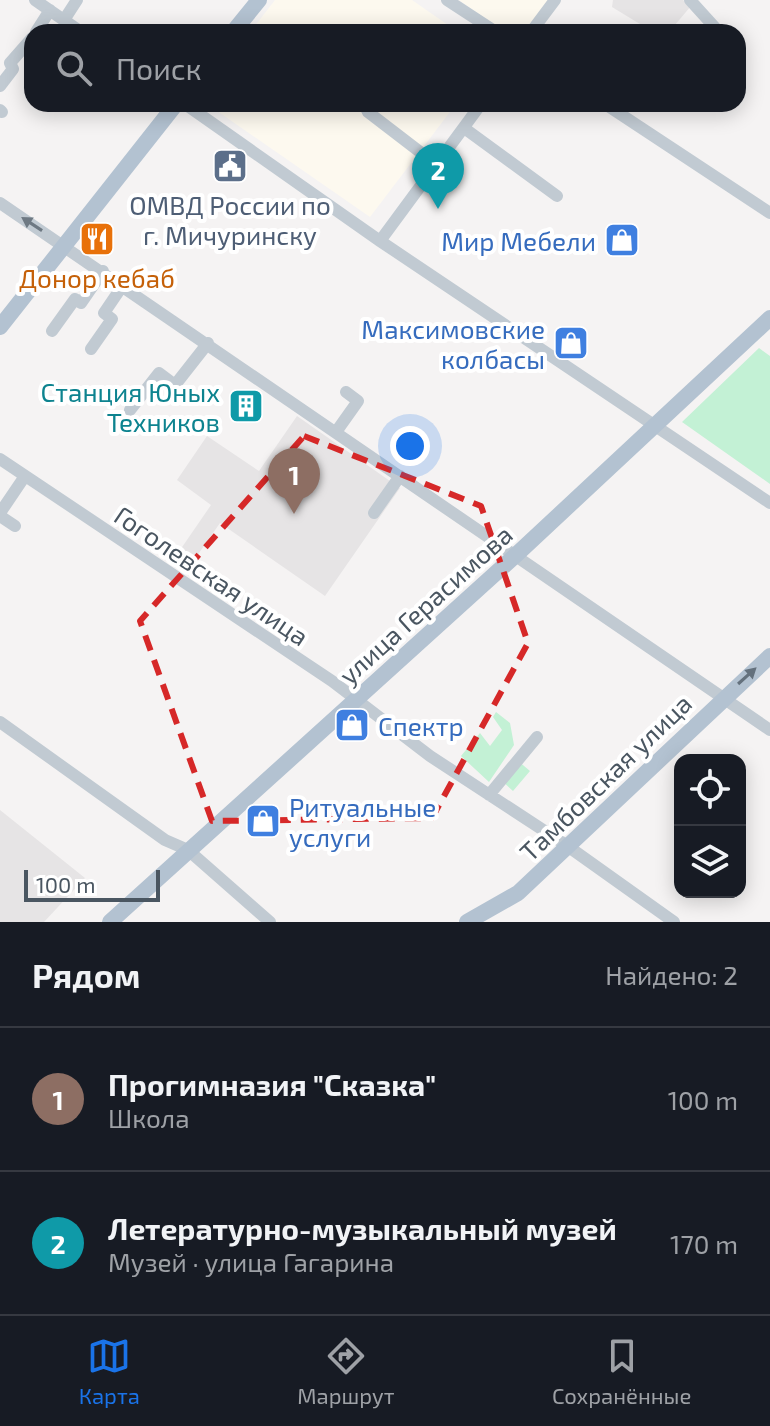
<!DOCTYPE html>
<html lang="ru">
<head>
<meta charset="utf-8">
<style>
	body { margin:0; font-family:"Exo 2",sans-serif; background:#242831; color:#f1f3f6 }
	.controls { position:absolute; right:24px; bottom:24px; display:grid; overflow:hidden; border-radius:16px; box-shadow:0 4px 20px #0003 }
	.controls button { width:72px; height:72px; display:grid; place-items:center; padding:0; border:0; border-bottom:2px solid #363941; background:#171b24; color:#f1f3f6; font:40px sans-serif }
	.scale { position:absolute; left:24px; bottom:20px; width:136px; box-sizing:border-box; padding-left:8px; border:4px solid #4a5661; border-top:0; font-size:22px; line-height:28px; white-space:nowrap; color:#4a5661; -webkit-text-stroke:6px #fff; paint-order:stroke }
	.you { position:absolute; left:410px; top:446px; width:28px; height:28px; margin:-20px; border:6px solid #fff; border-radius:50%; background:#1a73e8; box-shadow:0 0 0 12px #1a73e833 }
	.badge { display:grid; place-items:center; width:52px; height:52px; border-radius:50%; background:#1a73e8; color:#fff; font-size:26px; font-weight:700 }
	.pin { position:absolute; translate:-50% -66px; filter:drop-shadow(0 2px 4px #0008) }
	.pin::after { content:''; position:absolute; top:42px; width:28px; height:24px; background:inherit; clip-path:polygon(0 0,100% 0,50% 100%) }
	.list { margin:0; padding:0; list-style:none }
	h2 { display:flex; justify-content:space-between; align-items:center; height:104px; margin:0; padding:0 32px; font-size:34px }
	h2 small { font-size:26px; font-weight:400; color:#9ea1a6 }
	.list li { display:grid; grid-template-columns:52px 1fr auto; gap:24px; align-items:center; box-sizing:border-box; height:144px; padding:0 32px; border-top:2px solid #363941 }
	.list b { display:block; font-size:30px; white-space:nowrap }
	.list p { margin:0; font-size:26px; white-space:nowrap; color:#9ea1a6 }
	.list em { font-size:26px; font-style:normal; color:#9ea1a6 }
	.icon { flex:none; width:44px; height:44px; fill:none; stroke:currentColor; stroke-width:2; stroke-linecap:round; stroke-linejoin:round }
	.map { position:relative; flex:none; width:770px; height:922px; overflow:hidden }
	.search { position:absolute; background:#171b24; box-shadow:0 4px 20px #0003; left:24px; right:24px; top:24px; height:88px; display:flex; align-items:center; gap:20px; box-sizing:border-box; padding:0 28px; border-radius:24px; color:#9ea1a6; font-size:30px }
	.sheet { height:392px; background:#171b24 }
	nav { display:flex; justify-content:space-around; align-items:center; box-sizing:border-box; height:112px; border-top:2px solid #363941; background:#171b24; font-size:22px; color:#9ea1a6 }
	nav a { display:grid; justify-items:center; gap:4px }
	nav .on { color:#1a73e8 }
	.map>svg:first-child { display:block }
</style>
</head>
<body>
<div class="map">
<svg width="770" height="922" viewBox="0 0 770 922">
	<rect width="100%" height="100%" fill="#f5f3f3"/>
	<path fill="#fdf9ef" d="M275,0H412L458,32H250Z
		M459,0H549L525,32H505Z
		M207,104H456L370,217Z"/>
	<path fill="#e6e4e5" d="M613,0H683L691,6L669,32H653L612,7Z
		M297,416L400,488L325,596L220,523L192,563L178,553L211,505L177,480L207,436L259,471Z
		M0,810L85,878L44,922H0Z"/>
	<path fill="#c3f1d5" d="M759,348L770,356V484L682,422Z
		M496,712L510,723L514,745L489,782L461,756L480,733L490,746L502,730L493,717Z
		M517,760L530,771L513,791L500,779Z"/>
	<g fill="none" stroke-linecap="round" stroke-linejoin="round">
		<path stroke="#c1cad2" stroke-width="12" d="M35,0L81,32
			M447,0L496,32
			M690,0L719,32
			M64,20L77,0
			M36,32L50,10
			M531,32L555,0
			M0,86L13,69L10,63L32,38
			M185,104L380,241L770,503
			M364,104L368,112L437,165
			M605,104L770,213
			M0,110L2,112
			M464,128L557,196
			M0,203L770,730
			M380,241L481,104
			M52,331L75,299L81,303L103,271
			M91,349L112,319L104,313L123,285
			M130,410L159,373L175,385L208,343
			M336,432L358,401L346,392
			M0,459L332,681L430,756L566,845L674,922
			M0,513L25,476
			M374,513L400,476
			M0,516L15,526
			M0,722L165,840L188,850L270,922
			M489,795L537,737"/>
		<path stroke="#b3c2d1" stroke-width="16" d="M233,32L259,0
			M0,327L176,104
			M110,922L517,554L770,318
			M467,922L518,893L770,656"/>
	</g>
	<defs><path id="oneway-solid" d="M-6-.8H1V-3.2L6.5 0L1 3.2V.8H-6Z" transform="scale(2)"/></defs>
	<use fill="#6e7983" href="#oneway-solid" transform="translate(32 224) rotate(-147)"/>
	<use fill="#64717d" href="#oneway-solid" transform="translate(747 676) rotate(-42)"/>
	<path fill="none" stroke="#d62828" stroke-width="6" stroke-dasharray="16 10" stroke-linejoin="round" d="M304,436L481,506L528,643L432,818L212,821L140,621Z"/>
	<defs>
		<g id="civic-square" transform="scale(1.8)"><rect x="-9" y="-9" width="18" height="18" rx="4" fill="#5c6f8a" stroke="#fff"/><path d="M-.6-6.5H3V-4.5H.6V-3L4-1V1h2V6H-6V1h2V-1L-.6-3ZM-1.2 2.5V6h2.4V2.5Z" fill="#fff"/></g>
		<g id="restaurant-square" transform="scale(1.8)"><rect x="-9" y="-9" width="18" height="18" rx="4" fill="#e8710a" stroke="#fff"/><path d="M-5-6h1v4h1v-4h1v4h1v-4h1v5L-1.5 .5V6h-2V.5L-5-1ZM5-6V6H3V1.5H1.5Q1.5-4 5-6Z" fill="#fff"/></g>
		<g id="shop-square" transform="scale(1.8)"><rect x="-9" y="-9" width="18" height="18" rx="4" fill="#3f7fe0" stroke="#fff"/><path d="M-5-2.5h2.3a2.7 3.5 0 0 1 5.4 0H5L5.5 6h-11ZM-1.5-2.5h3a1.5 2.3 0 0 0-3 0Z" fill="#fff"/></g>
		<g id="building-square" transform="scale(1.8)"><rect x="-9" y="-9" width="18" height="18" rx="4" fill="#0f9aa8" stroke="#fff"/><path d="M-4-6H4V6H1V3H-1V6H-4ZM-2.5-4.3h1.7v1.8h-1.7ZM.8-4.3h1.7v1.8H.8ZM-2.5-1h1.7V.8h-1.7ZM.8-1h1.7V.8H.8Z" fill="#fff"/></g>
	</defs>
	<g fill-rule="evenodd">
		<use href="#civic-square" x="230" y="166"/>
		<use href="#restaurant-square" x="97" y="239"/>
		<use href="#shop-square" x="622" y="240"/>
		<use href="#shop-square" x="571" y="343"/>
		<use href="#building-square" x="246" y="406"/>
		<use href="#shop-square" x="352" y="725"/>
		<use href="#shop-square" x="263" y="821"/>
	</g>
	<g text-anchor="middle" dominant-baseline="central" stroke-width="8" stroke-linejoin="round" paint-order="stroke">
		<g font-size="26" fill="#4e5e75" stroke="#fff">
			<text x="230" y="204">ОМВД России по<tspan x="230" dy="30">г. Мичуринску</tspan></text>
		</g>
		<g font-size="26" fill="#366cbe" stroke="#fff" text-anchor="end">
			<text x="596" y="240">Мир Мебели</text>
			<text x="545" y="328">Максимовские<tspan x="545" dy="30">колбасы</tspan></text>
			<text x="378" y="725" text-anchor="start">Спектр</text>
			<text x="289" y="806" text-anchor="start">Ритуальные<tspan x="289" dy="30">услуги</tspan></text>
		</g>
		<g font-size="26" fill="#c56008" stroke="#fff">
			<text x="97" y="277">Донор кебаб</text>
		</g>
		<g font-size="26" fill="#0d838f" stroke="#fff" text-anchor="end">
			<text x="220" y="391">Станция Юных<tspan x="220" dy="30">Техников</tspan></text>
		</g>
		<g font-size="26" fill="#4a5661" stroke="#fff">
			<text transform="translate(212 575) rotate(34)">Гоголевская улица</text>
			<text transform="translate(425 604) rotate(-42)">улица Герасимова</text>
			<text transform="translate(605 777) rotate(-44)">Тамбовская улица</text>
		</g>
	</g>
</svg>
<div class="controls">
<button><svg class="icon" aria-label="locate" viewBox="0 0 24 24"><circle cx="12" cy="12" r="6"/><path d="M12 2v4M12 18v4M2 12h4M18 12h4"/></svg></button>
<button><svg class="icon" aria-label="layers" viewBox="0 0 24 24"><path d="M12 4l9 5-9 5-9-5zM3 14l9 5 9-5"/></svg></button>
</div>
<div class="scale">100 m</div>
<div class="you"></div>
<div class="pin badge" style="left:294px;top:514px;background:#8d6e63">1</div>
<div class="pin badge" style="left:438px;top:209px;background:#0f9aa8">2</div>
<div class="search"><svg class="icon" aria-label="search" viewBox="0 0 24 24"><circle cx="10" cy="10" r="6"/><path d="M15 15l6 6"/></svg>Поиск</div>
</div>
<section class="sheet">
<h2>Рядом<small>Найдено: 2</small></h2>
<ul class="list">
<li><span class="badge" style="background:#8d6e63">1</span><div><b>Прогимназия &quot;Сказка&quot;</b><p>Школа</p></div><em>100 m</em></li>
<li><span class="badge" style="background:#0f9aa8">2</span><div><b>Летературно-музыкальный музей</b><p>Музей · улица Гагарина</p></div><em>170 m</em></li>
</ul>
</section>
<nav>
<a class="on"><svg class="icon" aria-label="map" viewBox="0 0 24 24"><path d="M3 6l6-2 6 2 6-2v14l-6 2-6-2-6 2zM9 4v14M15 6v14"/></svg>Карта</a>
<a><svg class="icon" aria-label="directions" viewBox="0 0 24 24"><path d="M12 3l9 9-9 9-9-9zM9 14v-3h6M13 9l2 2-2 2"/></svg>Маршрут</a>
<a><svg class="icon" aria-label="saved" viewBox="0 0 24 24"><path d="M7 4h10v16l-5-4-5 4z"/></svg>Сохранённые</a>
</nav>
</body>
</html>
